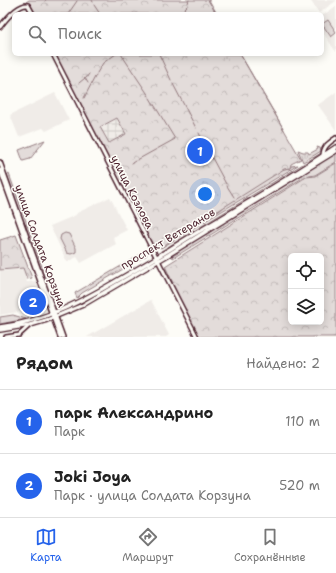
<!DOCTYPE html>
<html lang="ru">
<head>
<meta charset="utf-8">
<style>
	body { margin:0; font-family:"Shantell Sans",sans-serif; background:#f6f6f6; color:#222 }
	.controls { position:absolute; right:12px; bottom:12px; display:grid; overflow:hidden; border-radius:6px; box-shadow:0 2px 10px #0003 }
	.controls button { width:36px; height:36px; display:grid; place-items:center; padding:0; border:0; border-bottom:1px solid #e0e0e0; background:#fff; color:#222; font:20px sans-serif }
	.you { position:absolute; left:205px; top:194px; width:14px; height:14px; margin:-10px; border:3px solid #fff; border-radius:50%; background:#1a73e8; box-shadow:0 0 0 6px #1a73e833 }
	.badge { display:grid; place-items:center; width:26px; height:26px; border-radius:50%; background:#2563eb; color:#fff; font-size:13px; font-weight:700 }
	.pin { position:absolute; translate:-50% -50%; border:2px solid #fff; box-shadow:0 1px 4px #0006 }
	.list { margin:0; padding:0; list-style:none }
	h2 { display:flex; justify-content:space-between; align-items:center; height:52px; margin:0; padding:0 16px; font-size:17px }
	h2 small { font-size:13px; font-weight:400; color:#767676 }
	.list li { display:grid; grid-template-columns:26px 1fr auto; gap:12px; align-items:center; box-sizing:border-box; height:64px; padding:0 16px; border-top:1px solid #e0e0e0 }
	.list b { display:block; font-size:15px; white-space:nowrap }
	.list p { margin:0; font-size:13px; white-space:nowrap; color:#767676 }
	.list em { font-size:13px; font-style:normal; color:#767676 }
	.icon { flex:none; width:22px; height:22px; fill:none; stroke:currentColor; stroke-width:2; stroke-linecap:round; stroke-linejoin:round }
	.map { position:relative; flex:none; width:336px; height:337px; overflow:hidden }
	.search { position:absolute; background:#fff; box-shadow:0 2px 10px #0003; left:12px; right:12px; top:12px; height:44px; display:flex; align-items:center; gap:10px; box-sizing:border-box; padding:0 14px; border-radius:6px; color:#767676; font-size:15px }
	.sheet { height:180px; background:#fff }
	nav { display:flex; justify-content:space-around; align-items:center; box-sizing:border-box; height:56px; border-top:1px solid #e0e0e0; background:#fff; font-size:11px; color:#767676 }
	nav a { display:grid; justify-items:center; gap:2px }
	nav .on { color:#2563eb }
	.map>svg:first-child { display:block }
</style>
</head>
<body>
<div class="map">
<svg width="336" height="337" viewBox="0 0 336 337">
	<defs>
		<pattern id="industrial-grid" width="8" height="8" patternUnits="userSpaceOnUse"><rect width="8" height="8" fill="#f0ece8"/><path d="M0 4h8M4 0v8" fill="none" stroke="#cfcac7"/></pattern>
		<pattern id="grass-tufts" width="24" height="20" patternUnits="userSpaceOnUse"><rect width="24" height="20" fill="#e3dcda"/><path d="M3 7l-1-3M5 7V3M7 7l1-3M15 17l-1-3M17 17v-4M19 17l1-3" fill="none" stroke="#c4bcbb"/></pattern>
		<pattern id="forest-crowns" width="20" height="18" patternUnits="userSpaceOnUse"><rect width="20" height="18" fill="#e3dcda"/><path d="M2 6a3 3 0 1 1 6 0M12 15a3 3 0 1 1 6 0" fill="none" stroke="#c4bcbb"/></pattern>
	</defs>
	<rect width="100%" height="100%" fill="#fdfcf7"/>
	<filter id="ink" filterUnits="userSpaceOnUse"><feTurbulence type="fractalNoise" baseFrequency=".025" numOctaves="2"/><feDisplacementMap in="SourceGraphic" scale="8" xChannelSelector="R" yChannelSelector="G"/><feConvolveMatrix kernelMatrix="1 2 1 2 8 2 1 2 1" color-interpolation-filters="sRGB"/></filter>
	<g filter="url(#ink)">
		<path fill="#f0ece8" d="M310,0H336V1L319,13Z
			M336,6V52L322,31V16Z
			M336,92V130L318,105Z
			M55,93L69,120L46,131L43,128L19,137L10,115Z
			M110,197L127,230L113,237L116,244L81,263L77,257L67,262L50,226L76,215L77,213Z
			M23,268L27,282L36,281L44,305L30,310L0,315V271Z
			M151,300L169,335L166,337H87Z"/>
		<path fill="url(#industrial-grid)" d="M118,118L126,134L109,143L100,127Z"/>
		<path fill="url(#grass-tufts)" stroke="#967e82" d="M45,140L30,159L23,161L19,150Z
			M317,147L320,148L321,151L303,162L298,150L303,152H308L309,154L318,149Z
			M321,153L320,156L162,253L161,251Z
			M336,153V162L315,175L304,177L173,258L172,256L178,253L177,252Z
			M298,165L161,248L159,246L219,211L235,198L283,169L290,168L291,166Z
			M9,174L27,224L24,225L7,175Z
			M27,225L46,278H44L25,226Z
			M145,252L147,255L82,293L77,298L75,293Z
			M13,315L26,319L0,324V317Z"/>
		<path fill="url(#forest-crowns)" stroke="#967e82" fill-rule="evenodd" d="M29,0H209L217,14H35L30,4L26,2Z
			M55,54H240L301,159L291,164L290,168L284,169L172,240L160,248L159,247L156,248L154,245L151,246ZM117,118L126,134L109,143L100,127Z
			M336,163V337H198L171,284L173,283L165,266L306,177L315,176ZM291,256H321V322H291Z
			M16,235L32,278L27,279L23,268L0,270V240Z"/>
		<path fill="#e3dcda" stroke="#967e82" d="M328,20L336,32V33L331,37L322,24Z
			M65,233L69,234L76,248V252L71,254L67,253L60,239L61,235Z"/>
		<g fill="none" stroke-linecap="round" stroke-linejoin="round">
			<path stroke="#91777b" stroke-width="1" d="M92,0L93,2
				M208,0L211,5
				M45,1L46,0
				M188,3L189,0
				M94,5L100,14
				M212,7L217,14
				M183,10L187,6
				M68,14L77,1
				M174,14L181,11
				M121,54L149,96
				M159,54L171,80
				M240,54L262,92
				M97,73L103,63L116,54
				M86,78L89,74
				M79,83L85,78L88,83
				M173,84L196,128
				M263,94L273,111
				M84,98L96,75
				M274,112L284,130
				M199,133L209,153
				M211,156L226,184
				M137,160L175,139L150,98
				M132,163L135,161
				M227,186L234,197"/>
			<g stroke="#4a1f2b" stroke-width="6">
				<path id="minor" d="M0,27C6,19 18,4 28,5L33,14
					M53,54L197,337
					M323,156C323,146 329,143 336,138
					M0,162L63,337
					M0,170L60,337
					M6,337L19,335L30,325"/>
			</g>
			<g stroke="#4a1f2b" stroke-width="6">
				<path id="major" d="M0,327C46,321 84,300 123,277C146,264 169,250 191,236C240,207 289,179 336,147
					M0,330L30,325L47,320L83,305L168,255L336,151"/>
			</g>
			<use href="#minor" stroke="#fdfcf7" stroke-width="3"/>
			<use href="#major" stroke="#fdfcf7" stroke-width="3.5"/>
		</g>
	</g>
	<g text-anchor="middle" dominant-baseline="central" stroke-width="3" stroke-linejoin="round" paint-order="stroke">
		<g font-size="11" fill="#4a1f2b" stroke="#fdfcf7">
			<text transform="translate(132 192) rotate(63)">улица Козлова</text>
			<text transform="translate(168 239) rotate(-31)">проспект Ветеранов</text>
			<text transform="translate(40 246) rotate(70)">улица Солдата Корзуна</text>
		</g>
	</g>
</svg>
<div class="controls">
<button><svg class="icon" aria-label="locate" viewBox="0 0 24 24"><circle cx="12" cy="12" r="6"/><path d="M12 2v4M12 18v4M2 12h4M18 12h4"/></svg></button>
<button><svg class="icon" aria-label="layers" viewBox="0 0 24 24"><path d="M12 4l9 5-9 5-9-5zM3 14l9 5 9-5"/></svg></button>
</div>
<div class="you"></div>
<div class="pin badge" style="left:200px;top:151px">1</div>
<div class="pin badge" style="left:33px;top:302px">2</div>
<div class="search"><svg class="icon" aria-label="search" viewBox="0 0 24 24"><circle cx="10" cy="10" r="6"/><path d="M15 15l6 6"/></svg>Поиск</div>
</div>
<section class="sheet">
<h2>Рядом<small>Найдено: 2</small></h2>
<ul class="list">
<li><span class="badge">1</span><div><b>парк Александрино</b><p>Парк</p></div><em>110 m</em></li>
<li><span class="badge">2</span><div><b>Joki Joya</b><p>Парк · улица Солдата Корзуна</p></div><em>520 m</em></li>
</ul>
</section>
<nav>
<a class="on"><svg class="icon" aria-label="map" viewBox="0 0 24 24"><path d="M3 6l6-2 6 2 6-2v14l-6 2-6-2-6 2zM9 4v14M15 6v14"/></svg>Карта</a>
<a><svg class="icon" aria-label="directions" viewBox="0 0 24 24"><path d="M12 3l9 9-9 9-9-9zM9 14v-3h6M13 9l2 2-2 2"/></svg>Маршрут</a>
<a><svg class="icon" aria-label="saved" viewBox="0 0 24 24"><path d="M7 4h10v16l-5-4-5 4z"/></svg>Сохранённые</a>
</nav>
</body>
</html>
